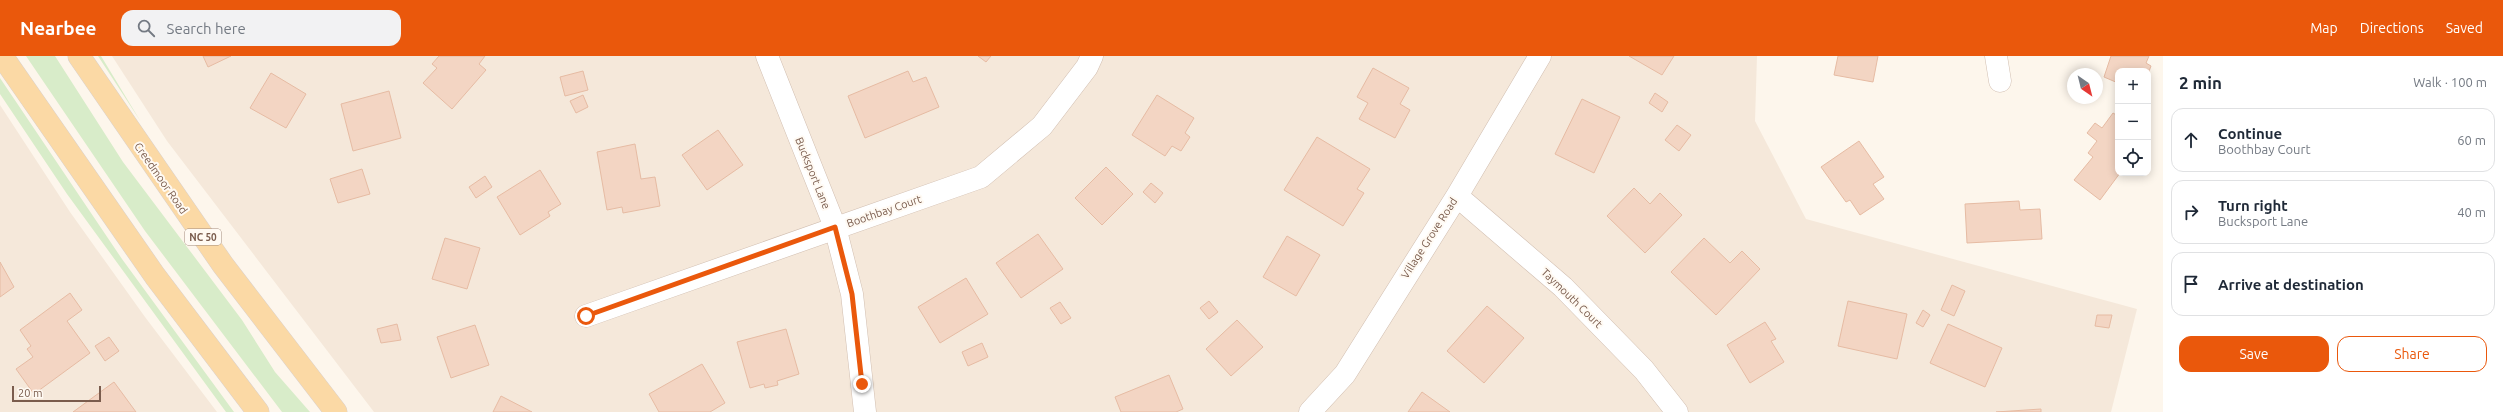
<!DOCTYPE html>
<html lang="en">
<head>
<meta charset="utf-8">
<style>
	body { margin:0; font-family:Ubuntu,sans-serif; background:#f2f2f3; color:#1f2937 }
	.controls { position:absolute; right:12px; top:12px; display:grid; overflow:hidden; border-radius:8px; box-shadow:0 2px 10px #0003 }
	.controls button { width:36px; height:36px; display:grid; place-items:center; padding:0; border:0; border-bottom:1px solid #e0e1e3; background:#fff; color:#1f2937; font:20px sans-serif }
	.compass { position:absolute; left:2067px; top:12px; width:36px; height:36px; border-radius:50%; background:#fff; box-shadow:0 2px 10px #0003; rotate:145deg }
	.scale { position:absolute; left:12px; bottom:10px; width:89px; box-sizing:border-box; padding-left:4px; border:2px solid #7a5c4d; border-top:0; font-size:11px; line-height:14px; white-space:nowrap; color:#7a5c4d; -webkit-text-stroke:3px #fffaf3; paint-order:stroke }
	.stop { position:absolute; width:12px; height:12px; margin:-9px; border:3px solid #ea580c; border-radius:50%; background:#fff }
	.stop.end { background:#ea580c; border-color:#fff; box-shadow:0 1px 4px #0008 }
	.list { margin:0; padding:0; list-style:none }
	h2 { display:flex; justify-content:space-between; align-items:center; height:52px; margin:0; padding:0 16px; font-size:17px }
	h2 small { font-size:13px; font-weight:400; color:#747a83 }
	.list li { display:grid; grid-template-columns:26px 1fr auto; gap:12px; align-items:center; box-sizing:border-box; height:64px; margin:0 8px 8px; padding:0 8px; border:1px solid #e0e1e3; border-radius:12px }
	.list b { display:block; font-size:15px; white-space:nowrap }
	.list p { margin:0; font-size:13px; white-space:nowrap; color:#747a83 }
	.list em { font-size:13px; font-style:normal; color:#747a83 }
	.actions { display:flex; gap:8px; padding:12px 16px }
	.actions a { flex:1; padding:9px 0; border:1px solid #ea580c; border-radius:12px; text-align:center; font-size:14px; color:#ea580c }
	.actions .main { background:#ea580c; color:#fff }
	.icon { flex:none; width:22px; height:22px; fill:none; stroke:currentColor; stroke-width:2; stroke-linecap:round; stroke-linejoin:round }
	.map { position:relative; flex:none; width:2163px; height:356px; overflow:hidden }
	header { display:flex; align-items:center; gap:24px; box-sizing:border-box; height:56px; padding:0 20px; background:#ea580c; color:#fff }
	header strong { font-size:19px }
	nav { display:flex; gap:22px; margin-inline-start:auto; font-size:14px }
	.search { width:280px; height:36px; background:#f2f2f3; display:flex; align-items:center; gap:10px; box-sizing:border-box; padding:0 14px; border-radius:12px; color:#747a83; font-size:15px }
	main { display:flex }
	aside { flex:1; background:#fff }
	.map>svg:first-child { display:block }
</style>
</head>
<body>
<header>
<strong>Nearbee</strong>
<div class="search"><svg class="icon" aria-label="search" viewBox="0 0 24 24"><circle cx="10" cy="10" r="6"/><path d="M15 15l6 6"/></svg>Search here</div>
<nav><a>Map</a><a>Directions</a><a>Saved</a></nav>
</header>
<main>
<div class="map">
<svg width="2163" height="356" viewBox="0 0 2163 356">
	<rect width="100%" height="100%" fill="#fdf6ec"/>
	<path fill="#f5e8da" d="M112,0H1757L1755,65L1806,163L2137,253L2111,356H374L167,85Z
		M0,49L70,156L145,261L217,356H0Z"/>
	<path fill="#d8ecc9" d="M26,0H55L123,106L242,264L275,316L310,356H282L145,175Z
		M98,0H101L141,66Z
		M0,22L122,203L234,356H226L67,138L0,38Z"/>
	<path fill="#f3d5c3" stroke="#e6bba3" d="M203,0H231L208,11Z
		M439,0H485L479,8L486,14L452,53L423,27L437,12L432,8Z
		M978,0H991L986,6Z
		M1629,0H1674L1662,19Z
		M1838,0H1878L1873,26L1834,19Z
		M2111,0H2149L2146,7L2151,10L2148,18V15H2118V27L2104,21Z
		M1373,12L1409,32L1400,48L1410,54L1395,82L1359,63L1368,47L1357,41Z
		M583,15L588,34L565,40L560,21Z
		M908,15L913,26L926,21L939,51L865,82L848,40Z
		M271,17L306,38L286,72L250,52Z
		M389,35L401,82L353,95L341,48Z
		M1655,37L1668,46L1662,56L1649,47Z
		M583,39L588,51L576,57L570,45Z
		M1157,39L1194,62L1185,77L1190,81L1181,95L1172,90L1165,100L1132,79Z
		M1582,43L1620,61L1594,117L1555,98Z
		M2113,57L2118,60V117H2120L2100,144L2074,124L2093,101L2088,97L2097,85L2087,77L2095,67L2102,72Z
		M1677,69L1691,79L1679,95L1665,84Z
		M718,74L743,109L707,134L682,99Z
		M1317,81L1370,113L1357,133L1364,137L1343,170L1284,134Z
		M1859,85L1884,121L1873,128L1884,143L1860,159L1850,144L1846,146L1821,111Z
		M635,88L641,123L655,121L660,150L623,157L622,151L607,154L597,96Z
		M1106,111L1133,138L1102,169L1075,142Z
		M362,113L370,138L338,147L330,123Z
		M540,114L561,148L548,156L550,160L520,179L497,141Z
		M485,120L492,131L476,142L469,131Z
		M1151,127L1163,137L1155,147L1143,136Z
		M1634,132L1650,148L1660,137L1682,159L1645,197L1607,160Z
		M2019,145L2020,154L2040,153L2042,183L1967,187L1965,148Z
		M1038,178L1063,213L1021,242L996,207Z
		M1287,180L1320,199L1296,240L1263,221Z
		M445,182L480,192L467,233L432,223Z
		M1704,182L1730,207L1742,195L1760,213L1716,259L1671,216Z
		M0,206L14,231L0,241Z
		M966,222L988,258L940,287L918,251Z
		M1952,229L1965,235L1954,260L1941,254Z
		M70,237L82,254L67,265L90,297L34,338L16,313L33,301L27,293L31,290L20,274Z
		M1209,245L1218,256L1209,263L1200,252Z
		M1848,245L1907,258L1897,303L1838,290Z
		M1060,246L1071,262L1061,268L1050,252Z
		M1487,250L1524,282L1484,327L1447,295Z
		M1923,254L1930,259L1923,271L1916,267Z
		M2097,259H2112L2109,272L2095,270Z
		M1237,264L1263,291L1231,320L1206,293Z
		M1765,266L1776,283L1771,285L1784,306L1750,327L1727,289Z
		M397,268L401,284L381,287L377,273Z
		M1948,268L2002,292L1985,331L1930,307Z
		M475,269L489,309L451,322L437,281Z
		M786,273L799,318L777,325L778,329L765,332L764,328L750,332L737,286Z
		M109,281L119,295L105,305L95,290Z
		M982,287L988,301L968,310L962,296Z
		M702,308L725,347L710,356H659L649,338Z
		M1169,319L1183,353L1176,356H1121L1115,341Z
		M114,326L136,356H73Z
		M1422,336L1450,356H1408Z
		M501,340L532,356H493Z
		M2041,353V356H1996Z"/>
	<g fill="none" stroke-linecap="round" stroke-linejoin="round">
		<g stroke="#d1beb0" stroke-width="23">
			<path id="minor" d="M767,0L835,171L852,238L865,356
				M1996,0L2000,25
				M1457,140L1563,231L1644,314L1677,356
				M586,260L981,121L1042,70L1087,11L1092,0
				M1310,356L1345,318L1457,140L1540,0"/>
		</g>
		<g stroke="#dad1cd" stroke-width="23">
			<path id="major" d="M2,0L155,220L258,356
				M79,0L223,209L336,356"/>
		</g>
		<use href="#minor" stroke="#fff" stroke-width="22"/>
		<use href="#major" stroke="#fbd9a5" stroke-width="22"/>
	</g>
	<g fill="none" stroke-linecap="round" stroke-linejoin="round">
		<path stroke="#ea580c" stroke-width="5" d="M586,260L835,171L852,238L862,328"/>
	</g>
	<g text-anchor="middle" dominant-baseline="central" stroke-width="4" stroke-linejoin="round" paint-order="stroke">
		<rect fill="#fffaf3" stroke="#a28b7f" stroke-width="1" x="185" y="173" width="36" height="16" rx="3"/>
		<g font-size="10" font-weight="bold" fill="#7a5c4d">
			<text x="203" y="181">NC 50</text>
		</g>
		<g font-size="11" fill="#7a5c4d" stroke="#fffaf3">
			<text transform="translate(813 117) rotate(68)">Bucksport Lane</text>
			<text transform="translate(161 122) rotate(55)">Creedmoor Road</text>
			<text transform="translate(884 155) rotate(-19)">Boothbay Court</text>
			<text transform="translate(1429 182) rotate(-57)">Village Grove Road</text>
			<text transform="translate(1572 242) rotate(44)">Taymouth Court</text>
		</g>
	</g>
</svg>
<div class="controls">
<button>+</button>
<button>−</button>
<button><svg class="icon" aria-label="locate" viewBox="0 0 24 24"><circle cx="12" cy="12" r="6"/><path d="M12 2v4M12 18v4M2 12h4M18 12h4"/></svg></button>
</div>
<svg class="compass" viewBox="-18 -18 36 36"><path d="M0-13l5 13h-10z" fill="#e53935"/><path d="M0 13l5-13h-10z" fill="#747a83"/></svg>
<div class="scale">20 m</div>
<div class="stop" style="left:586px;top:260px"></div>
<div class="stop end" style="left:862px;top:328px"></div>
</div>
<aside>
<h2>2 min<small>Walk · 100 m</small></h2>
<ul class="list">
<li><svg class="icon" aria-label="ahead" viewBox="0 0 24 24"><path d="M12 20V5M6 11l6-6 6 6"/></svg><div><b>Continue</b><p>Boothbay Court</p></div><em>60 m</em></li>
<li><svg class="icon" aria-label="right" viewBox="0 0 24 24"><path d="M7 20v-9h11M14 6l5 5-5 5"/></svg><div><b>Turn right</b><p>Bucksport Lane</p></div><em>40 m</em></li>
<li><svg class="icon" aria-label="arrive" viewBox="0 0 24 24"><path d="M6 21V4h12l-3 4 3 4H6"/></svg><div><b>Arrive at destination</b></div></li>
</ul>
<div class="actions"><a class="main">Save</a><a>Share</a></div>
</aside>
</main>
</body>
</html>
